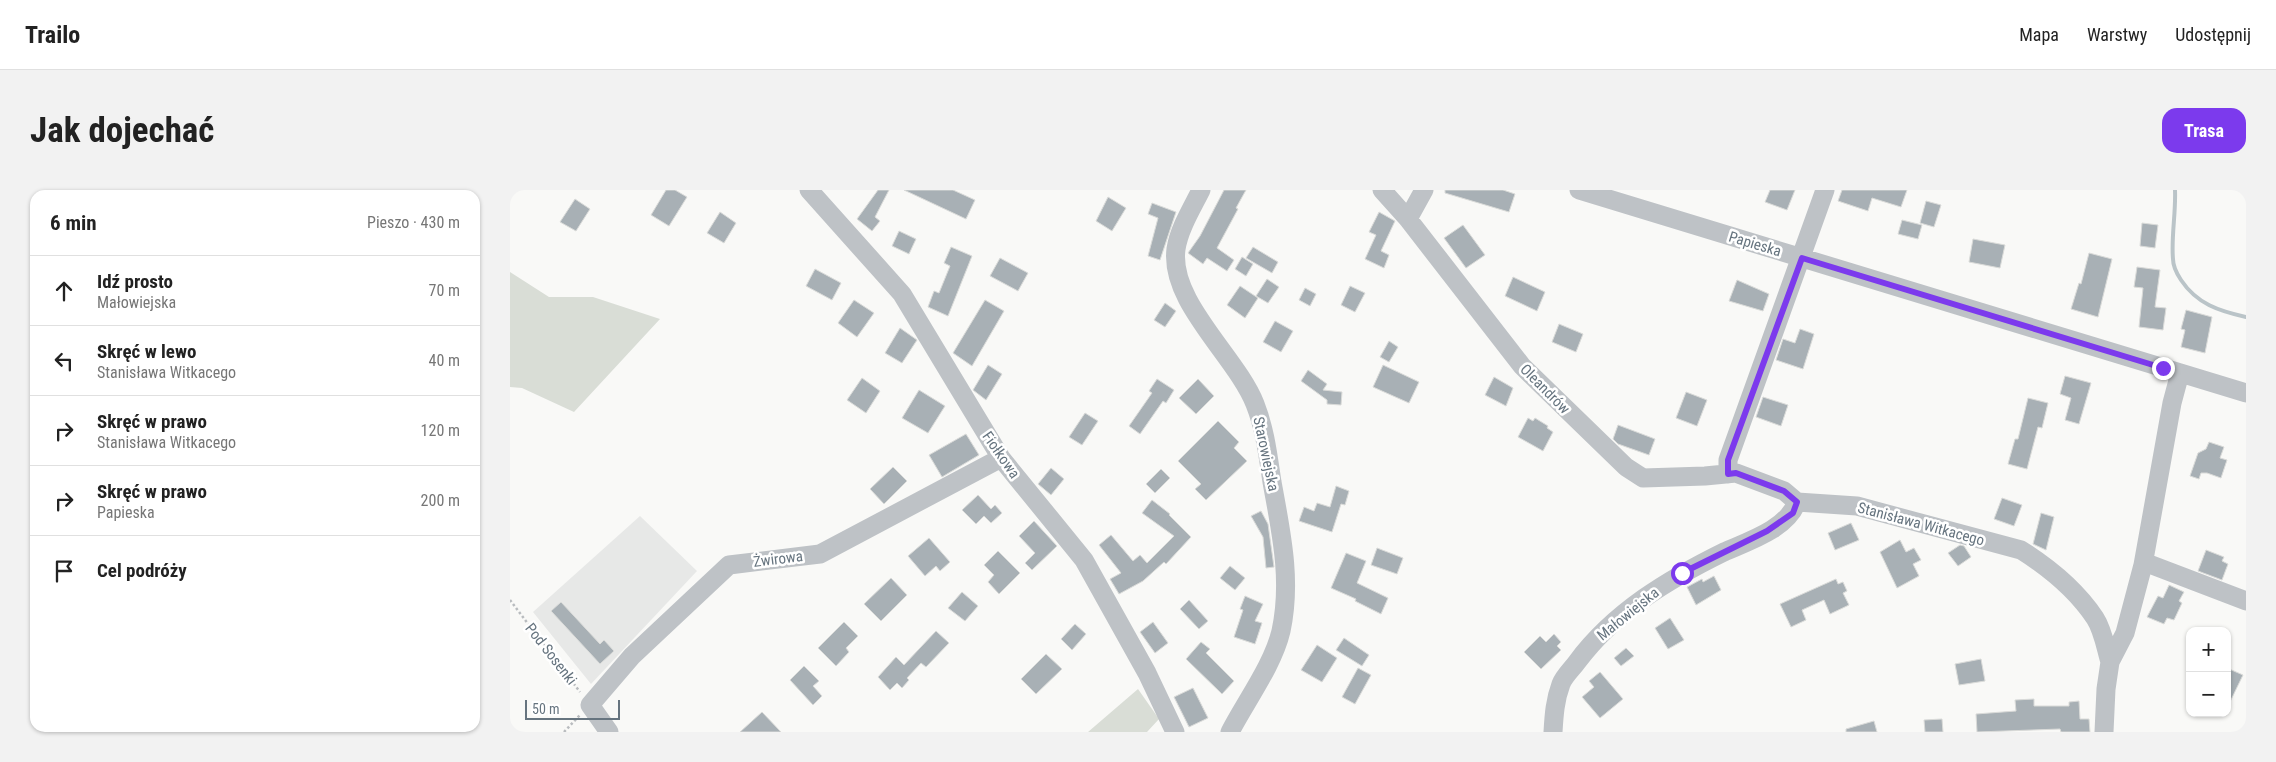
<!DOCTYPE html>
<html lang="pl">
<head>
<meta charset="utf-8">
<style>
	body { margin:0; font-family:"Roboto Condensed",sans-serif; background:#f2f2f2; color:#222 }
	.controls { position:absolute; right:15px; bottom:15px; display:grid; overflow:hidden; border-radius:10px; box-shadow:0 1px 4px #0004 }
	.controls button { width:45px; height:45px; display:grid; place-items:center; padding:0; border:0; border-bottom:1px solid #e0e0e0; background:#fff; color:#222; font:25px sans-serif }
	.scale { position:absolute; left:15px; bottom:12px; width:95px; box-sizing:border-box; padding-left:5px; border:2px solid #66747f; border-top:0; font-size:14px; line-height:18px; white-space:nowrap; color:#66747f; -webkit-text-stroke:4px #fff; paint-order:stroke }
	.stop { position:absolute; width:15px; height:15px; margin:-11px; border:4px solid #7c3aed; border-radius:50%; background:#fff }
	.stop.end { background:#7c3aed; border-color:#fff; box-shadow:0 1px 5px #0008 }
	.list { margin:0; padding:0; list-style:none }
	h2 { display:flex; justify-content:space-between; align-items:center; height:65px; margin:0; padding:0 20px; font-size:21px }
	h2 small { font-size:16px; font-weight:400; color:#767676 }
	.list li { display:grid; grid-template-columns:32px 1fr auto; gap:15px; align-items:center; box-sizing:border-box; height:70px; padding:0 20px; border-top:1px solid #e0e0e0 }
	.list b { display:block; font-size:19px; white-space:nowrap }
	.list p { margin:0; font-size:16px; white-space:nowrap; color:#767676 }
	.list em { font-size:16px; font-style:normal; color:#767676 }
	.icon { flex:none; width:28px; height:28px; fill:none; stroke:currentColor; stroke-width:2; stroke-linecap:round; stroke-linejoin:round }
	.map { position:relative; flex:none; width:1736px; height:542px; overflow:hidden; border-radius:15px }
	header { display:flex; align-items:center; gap:30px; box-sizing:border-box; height:70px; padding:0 25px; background:#fff; border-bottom:1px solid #e0e0e0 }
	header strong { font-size:24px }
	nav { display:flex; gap:28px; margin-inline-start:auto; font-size:18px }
	.intro { display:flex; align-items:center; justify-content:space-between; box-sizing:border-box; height:120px; padding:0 30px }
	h1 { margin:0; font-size:35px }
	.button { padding:12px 22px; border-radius:15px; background:#7c3aed; color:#fff; font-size:18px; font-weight:700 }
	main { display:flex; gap:30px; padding:0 30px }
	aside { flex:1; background:#fff; border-radius:15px; box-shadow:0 1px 4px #0004 }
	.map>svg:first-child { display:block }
</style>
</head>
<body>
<header>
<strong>Trailo</strong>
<nav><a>Mapa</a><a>Warstwy</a><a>Udostępnij</a></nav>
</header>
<div class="intro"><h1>Jak dojechać</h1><a class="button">Trasa</a></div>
<main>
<aside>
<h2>6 min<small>Pieszo · 430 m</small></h2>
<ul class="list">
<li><svg class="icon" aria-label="ahead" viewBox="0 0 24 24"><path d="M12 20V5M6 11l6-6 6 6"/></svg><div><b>Idź prosto</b><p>Małowiejska</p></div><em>70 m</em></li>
<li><svg class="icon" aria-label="left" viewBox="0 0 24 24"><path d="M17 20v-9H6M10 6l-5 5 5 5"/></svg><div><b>Skręć w lewo</b><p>Stanisława Witkacego</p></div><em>40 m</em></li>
<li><svg class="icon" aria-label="right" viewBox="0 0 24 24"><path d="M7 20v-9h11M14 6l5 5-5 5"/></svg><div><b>Skręć w prawo</b><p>Stanisława Witkacego</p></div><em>120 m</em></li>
<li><svg class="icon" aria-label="right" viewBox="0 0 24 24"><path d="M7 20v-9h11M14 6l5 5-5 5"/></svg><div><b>Skręć w prawo</b><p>Papieska</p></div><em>200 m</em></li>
<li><svg class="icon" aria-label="arrive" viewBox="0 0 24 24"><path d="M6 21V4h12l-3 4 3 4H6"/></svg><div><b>Cel podróży</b></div></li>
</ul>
</aside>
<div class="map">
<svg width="1736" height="542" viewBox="0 0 1736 542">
	<rect width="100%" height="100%" fill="#f9f9f7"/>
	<path fill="#e7e8e7" d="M130,326L187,381L81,494L23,422Z"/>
	<path fill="#d9ddd6" d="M0,82L39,107H83L150,129L64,222L12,198L0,197Z
		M628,499L649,529L637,542H578Z"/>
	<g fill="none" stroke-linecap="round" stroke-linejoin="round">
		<path stroke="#bac4c8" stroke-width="4" d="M1665,0C1666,23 1661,47 1663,69C1663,77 1667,84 1671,90C1687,114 1709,121 1736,127"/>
	</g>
	<path fill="#a8b0b5" stroke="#dadbd9" d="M156,0H165L177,7L159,36L141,25Z
		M368,0H379L365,27L370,31L362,41L347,29Z
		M394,0H443L465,10L456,29Z
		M714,0H736L726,18L728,19L707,58L724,70L717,81L697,68L693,74L678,63L690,46Z
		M935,0H993L1005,4L999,22L935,3Z
		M1260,0H1285L1277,20L1255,12Z
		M1332,0H1397L1391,17L1362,8L1358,21L1328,11Z
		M598,7L616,18L602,41L586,31Z
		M65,9L80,19L66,41L50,32Z
		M1416,11L1431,15L1424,37L1410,33Z
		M642,13L666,22L650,70L638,66L648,28L638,24Z
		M210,22L226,33L214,53L197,43Z
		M869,22L885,31L871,61L879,65L874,78L855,69L866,45L859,42Z
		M1392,30L1412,35L1408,49L1388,44Z
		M1632,33L1648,35L1645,58L1630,56Z
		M953,35L975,65L956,78L934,48Z
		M389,41L406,49L399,64L382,56Z
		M1463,49L1495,55L1490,78L1459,72Z
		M441,57L462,66L438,126L418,117L424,101L429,103L440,76L434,73Z
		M743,57L768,72L762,83L736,68Z
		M1579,63L1602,69L1588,127L1561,119L1569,93L1571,94Z
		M732,67L743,74L736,86L725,79Z
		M490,68L518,83L508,101L480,86Z
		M1627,77L1650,80L1645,117L1656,118L1653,140L1629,137L1633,98L1624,97Z
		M305,79L331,93L322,110L296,96Z
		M1003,87L1035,102L1027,121L995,106Z
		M757,89L769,97L758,113L746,106Z
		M1227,90L1259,104L1253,121L1219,111Z
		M730,96L748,108L735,128L717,115Z
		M840,96L855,103L845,122L831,115Z
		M795,98L806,104L800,116L789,110Z
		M344,110L364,123L347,147L328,133Z
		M475,110L494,121L462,176L443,163Z
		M655,113L666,121L655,137L644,130Z
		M1676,120L1702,127L1695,163L1671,157L1675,140L1671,139Z
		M765,131L783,141L771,162L753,152Z
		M1049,134L1073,144L1066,162L1042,152Z
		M390,138L407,150L392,173L375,163Z
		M1290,139L1304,144L1293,179L1266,170L1273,149L1285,153Z
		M879,151L888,157L879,172L870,167Z
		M478,175L492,184L476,210L463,200Z
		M873,175L909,192L899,213L863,197Z
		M798,180L817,194L813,200L832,202L831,215L817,214V210L791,191Z
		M1555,186L1581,193L1569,234L1555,230L1561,208L1550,204Z
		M984,187L1003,198L996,216L975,205Z
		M352,188L370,201L356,223L337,210Z
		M647,189L664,200L656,213L653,211L630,244L619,236L642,203L639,201Z
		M688,189L704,206L686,224L669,208Z
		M409,200L435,216L418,243L392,228Z
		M1176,202L1197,210L1187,236L1166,228Z
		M1253,207L1278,215L1271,236L1246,227Z
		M1518,208L1538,213L1532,238L1528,237L1517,279L1498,274L1505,249H1508Z
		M575,223L588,231L572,255L559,247Z
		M1018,228L1023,231L1025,228L1038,236L1037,238L1043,242L1033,261L1008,247Z
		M708,231L729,252L724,258L737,271L696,310L685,299L691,294L668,271Z
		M1108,235L1145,249L1139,265L1108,254L1103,249Z
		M456,244L469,265L432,287L419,265Z
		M1699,252L1714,257L1710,268L1717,270L1711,288L1697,283H1691L1689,289L1680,286L1688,263L1696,259Z
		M383,277L397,291L374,314L360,299Z
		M541,278L554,289L541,305L528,294Z
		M651,279L660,288L645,303L636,294Z
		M826,296L839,301L835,315L831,314L822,342L789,331L794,317L804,321L807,313L820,317Z
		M468,305L481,319L485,315L492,323L481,333L474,326L466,334L452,320Z
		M1492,308L1512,315L1504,336L1484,329Z
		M642,310L660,324L659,325L681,347L656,374L654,372L633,391L609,404L600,389L611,383L589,355L601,345L623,371L630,365L637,373L664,346L632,323Z
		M751,321L758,334L764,377L756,378L753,347L741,326Z
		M1531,323L1544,327L1536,360L1523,354Z
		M524,331L547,356L522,380L515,373L525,363L509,346Z
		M1341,333L1349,350L1325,360L1318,343Z
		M419,348L440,372L430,381L426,376L415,386L398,366Z
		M1390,350L1396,362L1404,358L1411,370L1403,374L1409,386L1387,398L1370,362Z
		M1450,355L1454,356L1461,367L1448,376L1438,363Z
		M867,358L893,368L887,384L861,375Z
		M1696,360L1714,367L1712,371L1718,374L1712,390L1688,381Z
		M488,361L510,383L489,404L478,392L484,385L474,375Z
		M836,363L856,371L847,393L878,408L871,424L845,411L846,409L821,398Z
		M720,376L735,388L725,400L710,388Z
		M1204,386L1211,400L1186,415L1177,397L1192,389L1193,392Z
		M381,388L397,405L371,431L354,414Z
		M1326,389L1328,394L1333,392L1337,401L1333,403L1339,415L1320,424L1314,410L1292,420L1296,430L1281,437L1270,414Z
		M1659,395L1674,402L1669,411L1672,413L1664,430L1657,428L1654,434L1637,427L1648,406L1653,408Z
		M452,402L468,416L455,431L438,418Z
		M735,406L753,414L745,431L752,433L745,454L724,447L733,420L730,419Z
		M679,410L698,431L689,439L670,419Z
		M51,412L90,454L94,450L104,461L90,474L41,421Z
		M1160,428L1174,450L1158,459L1145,438Z
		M334,432L348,446L336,458L339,462L326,476L308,458Z
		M643,432L658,453L645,463L630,442Z
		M565,434L576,444L562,460L551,449Z
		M426,441L439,453L416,477L411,473L397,488L399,490L392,498L387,493L380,500L368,487L386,467L394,475Z
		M1044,444L1051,452L1047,456L1051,460L1031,479L1014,462L1030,446L1036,452Z
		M834,448L859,465L852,476L826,460Z
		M691,452L700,459L696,463L724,491L712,504L676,469Z
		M807,455L827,468L812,492L791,480Z
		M1116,458L1124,466L1111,476L1104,468Z
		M536,464L552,479L526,504L511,489Z
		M1471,469L1475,491L1449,495L1445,474Z
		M294,476L309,491L303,496L312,506L303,515L280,490Z
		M848,478L861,485L845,514L832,507Z
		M1717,478L1733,485L1717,518Z
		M1090,482L1113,509L1090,528L1072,507L1084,497L1079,491Z
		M683,498L698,528L679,537L664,507Z
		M1524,509V516H1559V512L1569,511L1570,529H1579L1580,542H1551L1550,539L1467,542L1466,524L1506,521L1505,510Z
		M252,522L271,542H230Z
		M1432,529L1433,542H1415L1414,530Z
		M1364,531L1367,542H1336V539Z"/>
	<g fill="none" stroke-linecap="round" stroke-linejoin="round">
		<path stroke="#b9bcbf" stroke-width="2.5" stroke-dasharray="2.5 2.5" stroke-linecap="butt" d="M0,410L70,502
			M54,542L70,525"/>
		<path stroke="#bec2c6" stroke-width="19" d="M299,0L392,104L491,268L574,370L637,483L665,542
			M691,0C682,18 669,39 666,59C659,112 726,166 745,214C755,239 758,266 762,292C771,342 782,390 771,441C763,475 736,511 720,542
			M872,0L898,29L1012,176L1116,277L1133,288L1195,286L1226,283L1274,301L1287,312L1347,316L1511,360C1538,377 1567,401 1585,428C1593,440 1596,459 1600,472
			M1069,0L1736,203
			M898,29L914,0
			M1218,284V270L1315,0
			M1634,372L1736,411
			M99,542L80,515L122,466L219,375L310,364L491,268
			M1043,542C1044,525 1045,510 1051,494C1054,486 1062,479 1067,472C1104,422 1159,389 1214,362C1239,351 1277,339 1287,312
			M1594,542L1596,499L1600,472L1615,443L1633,375L1662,213L1670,183"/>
	</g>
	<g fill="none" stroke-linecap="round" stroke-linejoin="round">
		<path stroke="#7c3aed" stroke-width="6" d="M1172,383L1257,341L1283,323L1287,312L1274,301L1226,283L1218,284V270L1292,68L1653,178"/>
	</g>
	<g text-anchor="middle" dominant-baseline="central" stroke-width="5" stroke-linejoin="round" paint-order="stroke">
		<g font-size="15" fill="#66747f" stroke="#fff">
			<text transform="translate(1245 54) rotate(17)">Papieska</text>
			<text transform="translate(1035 199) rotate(45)">Oleandrów</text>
			<text transform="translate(756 264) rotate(78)">Starowiejska</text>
			<text transform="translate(491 265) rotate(55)">Fiołkowa</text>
			<text transform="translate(1411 334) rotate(15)">Stanisława Witkacego</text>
			<text transform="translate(268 369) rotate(-7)">Żwirowa</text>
			<text transform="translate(1118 424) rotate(-39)">Małowiejska</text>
			<text transform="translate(41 464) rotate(52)">Pod Sosenki</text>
		</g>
	</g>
</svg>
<div class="controls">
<button>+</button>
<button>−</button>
</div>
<div class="scale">50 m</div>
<div class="stop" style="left:1172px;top:383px"></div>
<div class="stop end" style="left:1653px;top:178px"></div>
</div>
</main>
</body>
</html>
